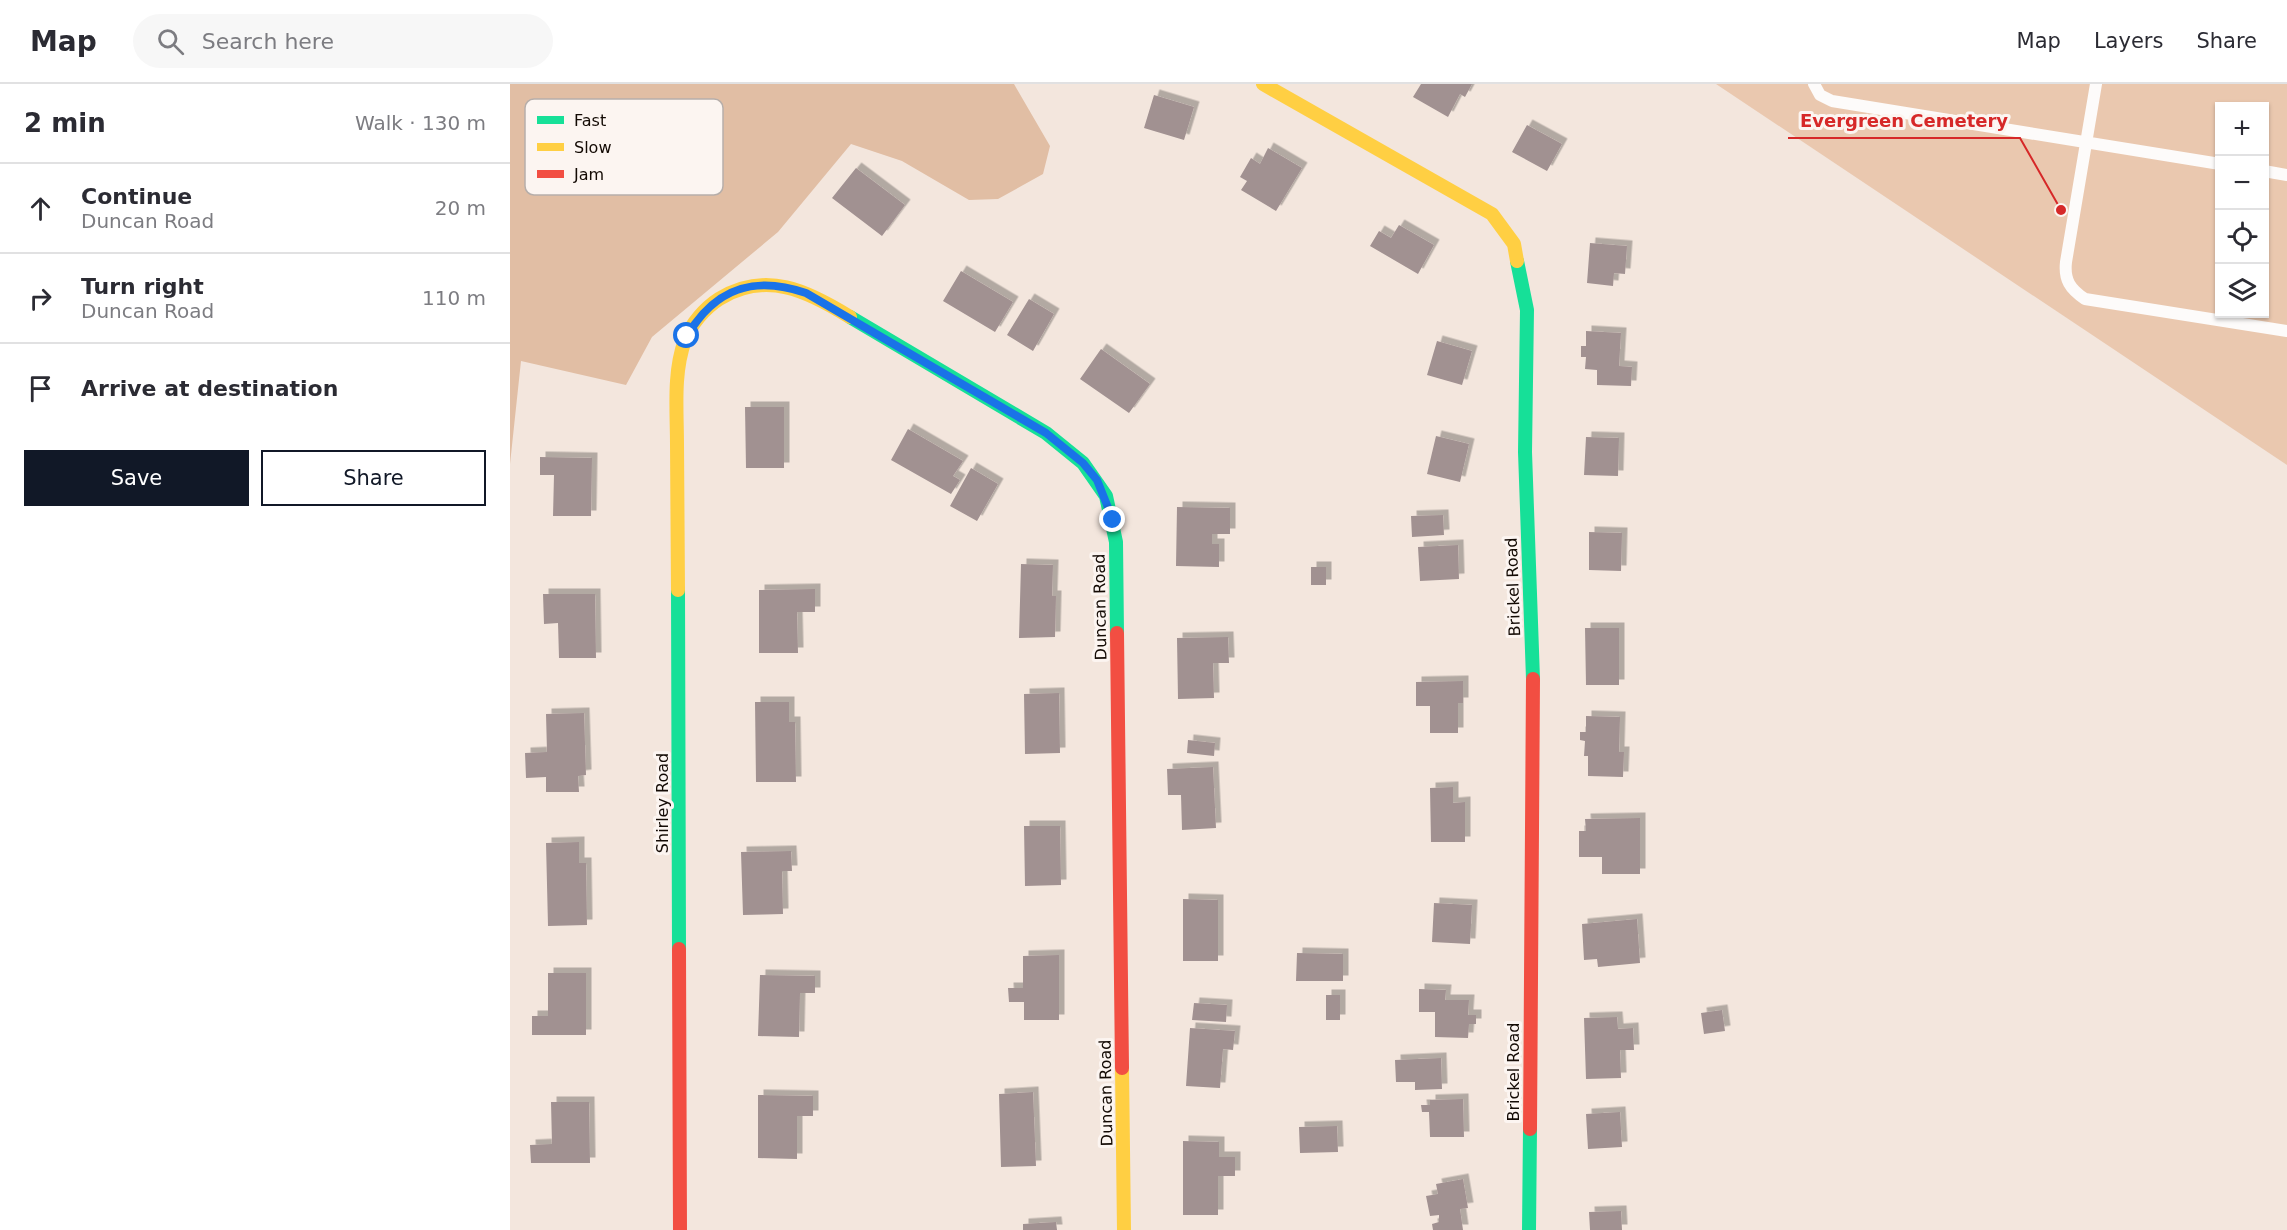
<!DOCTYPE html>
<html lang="en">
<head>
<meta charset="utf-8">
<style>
	body { margin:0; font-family:"DejaVu Sans",sans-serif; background:#f7f7f7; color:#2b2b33 }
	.controls { position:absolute; right:18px; top:18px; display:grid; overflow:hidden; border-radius:0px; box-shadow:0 2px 4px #0004 }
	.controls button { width:54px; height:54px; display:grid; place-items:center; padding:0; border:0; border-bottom:2px solid #e1e1e2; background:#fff; color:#2b2b33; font:30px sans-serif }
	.stop { position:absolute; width:18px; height:18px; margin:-14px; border:4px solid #1a73e8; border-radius:50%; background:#fff }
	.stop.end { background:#1a73e8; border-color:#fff; box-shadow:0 2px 6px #0008 }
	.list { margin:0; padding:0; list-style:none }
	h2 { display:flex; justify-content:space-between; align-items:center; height:78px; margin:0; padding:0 24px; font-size:26px }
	h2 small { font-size:20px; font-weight:400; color:#7c7c81 }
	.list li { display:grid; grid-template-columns:39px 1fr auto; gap:18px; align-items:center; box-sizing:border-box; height:90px; padding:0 24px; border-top:2px solid #e1e1e2 }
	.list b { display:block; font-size:22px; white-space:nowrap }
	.list p { margin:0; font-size:20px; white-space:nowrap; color:#7c7c81 }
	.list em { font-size:20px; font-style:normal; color:#7c7c81 }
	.actions { display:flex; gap:12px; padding:18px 24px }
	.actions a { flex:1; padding:14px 0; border:2px solid #111827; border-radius:0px; text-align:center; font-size:21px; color:#111827 }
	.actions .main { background:#111827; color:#fff }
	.icon { flex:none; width:33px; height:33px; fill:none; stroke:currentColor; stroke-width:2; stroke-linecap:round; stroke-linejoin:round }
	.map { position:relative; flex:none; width:1777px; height:1146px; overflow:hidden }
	header { display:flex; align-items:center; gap:36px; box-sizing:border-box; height:84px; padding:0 30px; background:#fff; border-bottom:2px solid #e1e1e2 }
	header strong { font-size:28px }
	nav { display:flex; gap:33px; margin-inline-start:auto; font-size:21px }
	.search { width:420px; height:54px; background:#f7f7f7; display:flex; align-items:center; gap:15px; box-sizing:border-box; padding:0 21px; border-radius:33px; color:#7c7c81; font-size:22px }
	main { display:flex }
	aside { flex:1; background:#fff }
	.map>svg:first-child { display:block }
</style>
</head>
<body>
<header>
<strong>Map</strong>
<div class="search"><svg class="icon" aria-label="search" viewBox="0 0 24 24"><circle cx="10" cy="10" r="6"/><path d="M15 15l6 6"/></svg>Search here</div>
<nav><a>Map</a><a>Layers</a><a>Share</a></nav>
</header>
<main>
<aside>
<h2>2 min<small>Walk · 130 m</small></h2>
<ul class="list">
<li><svg class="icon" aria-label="ahead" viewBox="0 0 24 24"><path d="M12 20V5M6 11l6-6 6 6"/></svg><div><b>Continue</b><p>Duncan Road</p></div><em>20 m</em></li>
<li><svg class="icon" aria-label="right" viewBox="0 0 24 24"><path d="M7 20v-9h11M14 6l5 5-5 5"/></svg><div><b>Turn right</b><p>Duncan Road</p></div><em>110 m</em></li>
<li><svg class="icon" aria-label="arrive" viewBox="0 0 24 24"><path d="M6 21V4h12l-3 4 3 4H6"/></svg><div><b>Arrive at destination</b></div></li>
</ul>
<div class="actions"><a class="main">Save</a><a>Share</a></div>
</aside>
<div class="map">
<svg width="1777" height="1146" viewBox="0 0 1777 1146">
	<defs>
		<filter id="shadow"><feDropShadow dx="5.5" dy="-5.5" stdDeviation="0" flood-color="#0004"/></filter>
	</defs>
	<rect width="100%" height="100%" fill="#f3e6dd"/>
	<path fill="#eac8af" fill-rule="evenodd" d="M1206,0H1777V381ZM1710,22H1754V230H1710Z"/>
	<path fill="#e1bea4" d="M0,0H504L540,62L533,90L488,115L459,116L392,77L341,60L268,148L142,253L116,301L11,277L0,380Z"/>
	<path fill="#a19191" filter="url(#shadow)" d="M911,0H962L955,13L950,10L938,33L903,13Z
		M644,11L684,23L674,56L634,44Z
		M1017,41L1052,60L1037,87L1002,68Z
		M758,64L792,84L766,127L731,106L737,97L730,93L741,74L750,80Z
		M346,84L395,121L372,152L322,114Z
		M889,141L924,161L908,190L860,162L869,147L881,154Z
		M1080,159L1117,162L1115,190L1104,189L1103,202L1077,199Z
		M451,187L503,218L485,248L433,217Z
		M519,215L544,230L523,267L497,251Z
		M1076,247L1111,249L1109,282L1122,283L1121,302L1087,301V286L1075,285L1076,273H1071V262H1076Z
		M927,257L962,267L952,301L917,291Z
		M591,265L640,300L619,329L570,295Z
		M235,323H274V384H236Z
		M398,345L453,377L443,392L450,396L441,410L381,376Z
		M926,352L959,360L950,398L917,390Z
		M1076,353L1109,354L1108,392L1074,391Z
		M30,373L82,374L81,432H43L44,391H30Z
		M461,384L488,400L467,437L440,422Z
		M667,423L720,424V450H702V460H709V483L666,482Z
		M933,431L934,451L902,453L901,432Z
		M1079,448L1112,449L1111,487L1079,486Z
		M948,461L949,495L910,497L908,463Z
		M511,480L543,481L542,512H546L545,553L509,554Z
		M801,483H816V501H801Z
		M305,505V528H287L288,569H249V506Z
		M33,510H85L86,574H49L48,539L34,540Z
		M1075,544H1109V601H1076Z
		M718,553L719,579H703L704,614L668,615L667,554Z
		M953,597V619H948V649H920V622H906V598Z
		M549,609L550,669L515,670L514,610Z
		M245,618H279V638H285L286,698H246Z
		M74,629L76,691L68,692L69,708H36V693L16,694L15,669L37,668L36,630Z
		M1076,632L1110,633L1109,668H1114L1113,693L1078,692V672H1074L1075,657L1070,656V648H1076Z
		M678,656L705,659L704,672L677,669Z
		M703,683L706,744L672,746L671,711H658L657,685Z
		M943,703V719L955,718V758H921L920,704Z
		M1130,734V790H1092V773H1069V747H1076L1075,735Z
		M514,742H550L551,801L515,802Z
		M69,758V779H76L77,841L38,842L36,759Z
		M281,767L282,787H272L273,830L233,831L231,768Z
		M673,815L708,816V877H673Z
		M924,819L962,821L960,860L922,858Z
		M1127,835L1130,879L1088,883L1087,875L1074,876L1072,840Z
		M787,869L833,870V897H786Z
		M549,871V936H514V918H499L498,904H513V872Z
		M38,889H76V951H22V932H38Z
		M250,891L305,892V909H290L289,953L248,952Z
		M909,905L936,906L935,916H959L958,931H966V940H959L958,954L925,953V928H909Z
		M816,911H830V936H816Z
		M684,919L717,921L716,938L682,936Z
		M1212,926L1215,947L1194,950L1191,929Z
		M1107,933L1108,945L1123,944L1124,966H1110L1111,994L1076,995L1074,934Z
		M680,944L725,947L723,966L713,965L710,1004L676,1002Z
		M931,974L932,1005L905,1006V998H886L885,976Z
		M523,1008L526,1082L491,1083L489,1010Z
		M248,1011L303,1012V1032H287V1075L248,1074Z
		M953,1015L954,1053H920L919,1028H912L911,1021H920V1016Z
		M41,1018H79L80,1079H21L20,1061L42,1060Z
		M1110,1028L1112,1063L1078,1065L1076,1030Z
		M827,1042L828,1068L790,1069L789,1043Z
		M673,1057L709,1058V1073H725V1092H708V1131H673Z
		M953,1095L958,1124L950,1125L953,1146H923L922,1140L929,1138V1131L920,1132L916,1112L928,1110L926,1100Z
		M1111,1127L1112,1146H1080L1079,1128Z
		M546,1138L547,1146H513V1140Z"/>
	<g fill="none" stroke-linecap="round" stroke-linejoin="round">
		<path stroke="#fdfbfa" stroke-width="12" d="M1304,0L1310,11L1322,17L1710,80
			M1586,0L1556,178C1554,196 1560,205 1575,215L1777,247
			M1754,87L1777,91"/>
		<path stroke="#16e098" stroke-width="14" d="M1007,177L1017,226L1015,368L1023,595
			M340,233L536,349L573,379L596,412L606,458L607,549
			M168,506L169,865
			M1019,1146L1020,1045"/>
		<path stroke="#ffcf43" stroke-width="14" d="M753,0L982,130L1004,160L1007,177
			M168,506C168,458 167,409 167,360C167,326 163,289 175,256C181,240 195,224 209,215C256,186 298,207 340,233
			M612,984L614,1146"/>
		<path stroke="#f24e42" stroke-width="14" d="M607,549L612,984
			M169,865L170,1146
			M1020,1045L1023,595"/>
	</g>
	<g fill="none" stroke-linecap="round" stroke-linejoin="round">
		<path stroke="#1a73e8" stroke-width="8" d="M177,252C205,204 244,191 296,209L536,349L573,379L587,396L603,436"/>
	</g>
	<g text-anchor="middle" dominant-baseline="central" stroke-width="6" stroke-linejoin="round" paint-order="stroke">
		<g font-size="16" fill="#130a04" stroke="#fcf5f1">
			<text transform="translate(1003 503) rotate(-92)">Brickel Road</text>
			<text transform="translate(590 523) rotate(-91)">Duncan Road</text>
			<text transform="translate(152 719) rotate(-90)">Shirley Road</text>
			<text transform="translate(1003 988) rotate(-90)">Brickel Road</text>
			<text transform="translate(596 1009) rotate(-91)">Duncan Road</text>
		</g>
	</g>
	<rect x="15" y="15" width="198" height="96" rx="9" fill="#fcf5f1" stroke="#b6aeaa" stroke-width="1.5"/>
	<rect x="27" y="32" width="27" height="8" fill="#16e098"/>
	<rect x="27" y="59" width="27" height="8" fill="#ffcf43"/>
	<rect x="27" y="86" width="27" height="8" fill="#f24e42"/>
	<g font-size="16" fill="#130a04">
		<text x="64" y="42">Fast</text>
		<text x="64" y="69">Slow</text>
		<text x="64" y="96">Jam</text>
	</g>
	<path fill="none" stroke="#d62828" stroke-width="2" d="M1551 126L1510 54H1278"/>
	<circle fill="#d62828" stroke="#fcf5f1" stroke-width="2" cx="1551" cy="126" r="6"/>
	<g font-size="18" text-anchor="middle" font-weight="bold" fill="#d62828" stroke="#fcf5f1" stroke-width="6" stroke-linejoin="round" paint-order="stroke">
		<text x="1394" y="43">Evergreen Cemetery</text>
	</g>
</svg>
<div class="controls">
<button>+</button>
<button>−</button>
<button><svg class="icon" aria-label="locate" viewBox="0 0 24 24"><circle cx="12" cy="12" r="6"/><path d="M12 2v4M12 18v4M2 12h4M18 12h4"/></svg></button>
<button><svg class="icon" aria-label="layers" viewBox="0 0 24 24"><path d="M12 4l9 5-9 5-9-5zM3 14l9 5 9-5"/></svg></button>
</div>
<div class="stop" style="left:177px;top:252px"></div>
<div class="stop end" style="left:603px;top:436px"></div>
</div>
</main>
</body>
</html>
